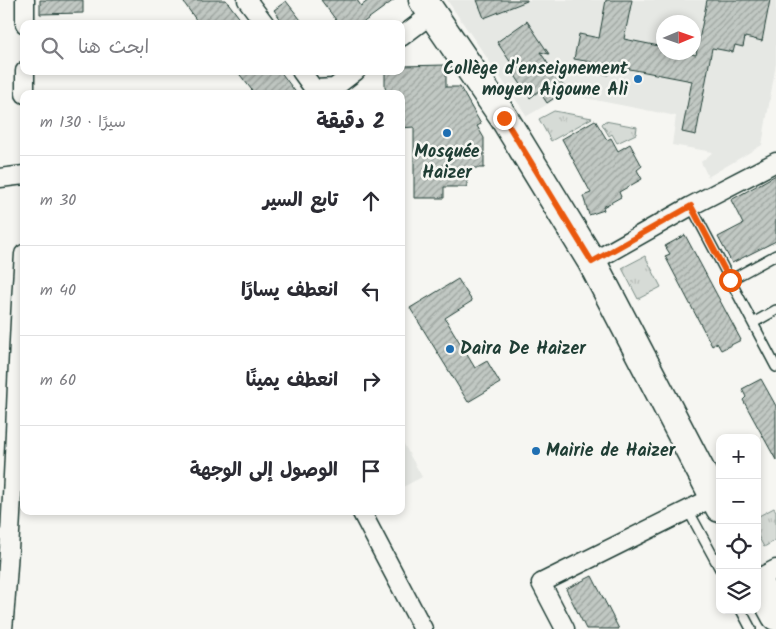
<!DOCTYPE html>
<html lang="ar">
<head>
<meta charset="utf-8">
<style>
	body { margin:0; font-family:Kalam,"Playpen Sans Arabic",sans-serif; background:#f7f7f7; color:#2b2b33; direction:rtl }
	.controls { position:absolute; right:15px; bottom:15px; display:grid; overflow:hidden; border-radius:10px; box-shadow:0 2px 8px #0003 }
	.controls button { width:45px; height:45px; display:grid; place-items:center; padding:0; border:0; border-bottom:1px solid #e1e1e2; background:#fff; color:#2b2b33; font:25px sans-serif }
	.compass { position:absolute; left:656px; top:15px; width:45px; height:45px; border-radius:50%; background:#fff; box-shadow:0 2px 8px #0003; rotate:88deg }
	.stop { position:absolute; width:15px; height:15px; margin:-11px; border:4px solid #ea580c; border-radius:50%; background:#fff }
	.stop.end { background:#ea580c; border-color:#fff; box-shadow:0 1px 5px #0008 }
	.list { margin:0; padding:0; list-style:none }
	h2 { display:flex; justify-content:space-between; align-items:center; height:65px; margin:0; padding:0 20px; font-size:21px }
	h2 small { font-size:16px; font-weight:400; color:#7c7c81 }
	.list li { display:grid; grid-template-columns:32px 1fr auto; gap:15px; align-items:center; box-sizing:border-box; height:90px; padding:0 20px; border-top:1px solid #e1e1e2 }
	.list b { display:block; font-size:19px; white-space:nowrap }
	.list em { font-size:16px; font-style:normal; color:#7c7c81 }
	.icon { flex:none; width:28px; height:28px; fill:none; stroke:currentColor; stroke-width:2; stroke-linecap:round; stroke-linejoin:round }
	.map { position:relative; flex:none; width:776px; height:629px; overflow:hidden; direction:ltr }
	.search { position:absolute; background:#fff; box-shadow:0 2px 8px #0003; left:20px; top:20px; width:385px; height:55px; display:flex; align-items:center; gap:12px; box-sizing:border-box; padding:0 18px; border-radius:10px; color:#7c7c81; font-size:19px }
	.panel { position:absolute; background:#fff; box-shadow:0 2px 8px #0003; left:20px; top:90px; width:385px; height:425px; border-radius:10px; direction:rtl }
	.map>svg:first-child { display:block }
</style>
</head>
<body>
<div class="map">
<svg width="776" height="629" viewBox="0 0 776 629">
	<defs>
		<pattern id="grass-tufts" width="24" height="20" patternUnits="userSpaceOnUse" patternTransform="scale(1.25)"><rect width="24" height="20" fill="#d6dbd6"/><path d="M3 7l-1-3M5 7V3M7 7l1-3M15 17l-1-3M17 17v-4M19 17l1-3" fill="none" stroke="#b7bdb8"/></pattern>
		<pattern id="building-hatch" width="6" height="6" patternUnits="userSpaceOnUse" patternTransform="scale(1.25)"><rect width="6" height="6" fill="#c1c8c3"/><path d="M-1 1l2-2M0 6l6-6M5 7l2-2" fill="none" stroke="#9ca49f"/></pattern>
	</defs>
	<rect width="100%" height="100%" fill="#f6f6f2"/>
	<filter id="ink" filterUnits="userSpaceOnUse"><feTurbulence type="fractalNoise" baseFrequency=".02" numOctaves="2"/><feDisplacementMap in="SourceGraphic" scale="10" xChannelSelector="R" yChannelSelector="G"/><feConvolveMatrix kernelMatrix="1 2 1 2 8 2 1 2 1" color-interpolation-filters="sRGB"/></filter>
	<g filter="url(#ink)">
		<path fill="#e6e8e4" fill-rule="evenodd" d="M447,0H776V64L762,145L708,177L701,162L713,152L672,145L676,116L565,94L527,116ZM664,22H694V52H664Z
			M401,439L422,477L401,488Z"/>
		<path fill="url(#grass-tufts)" stroke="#7a8c85" d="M554,111L592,118L551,141L539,119Z
			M605,121L637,127L636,134L617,143L612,134L609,136L602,124Z
			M645,256L661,287L638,299L622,268Z
			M774,508L776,511V540L764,547L757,534V517Z"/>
		<path fill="url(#building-hatch)" stroke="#1f3d34" d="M40,0H83V13L40,14Z
			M182,0H226L244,24H199Z
			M321,0H357L361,6L369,0H394L361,24H339Z
			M477,0H527V1L484,18Z
			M606,0H632L624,39L664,47V52H683L696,55L707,0H770L762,41L745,37L743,47L735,45L733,52L712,48L696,135L682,132L692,81L609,65L608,75L590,71L591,62L574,59L579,34L599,38Z
			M286,1L304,24H284L274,10Z
			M527,21L549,54L540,52L566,90L547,103L539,91L530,98L508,65L511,63L497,42Z
			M446,65V87H460L481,124L477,126L484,138V168H467V187H444V198H414V127L401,128V94H390L385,88V71H401V66Z
			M237,71H280L297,94H255Z
			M595,120L607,140L611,138L618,151L630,144L642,166L637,170L642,179L619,192L621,197L603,207L604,210L589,215L583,196L591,193L562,139Z
			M776,175V241L732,263L718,237L743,224L731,200Z
			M685,235L741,340L721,350L717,343L712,346L665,256L670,254L665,246Z
			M458,279L472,301L445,318L475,368L487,361L500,383L468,402L410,308Z
			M761,379L776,406V460L743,400L746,397L742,389Z
			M592,576L619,629H586L566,589Z"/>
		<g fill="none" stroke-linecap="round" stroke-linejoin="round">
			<g stroke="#1f3d34" stroke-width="12">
				<path id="service" d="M691,206L776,367
					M730,280L776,255
					M753,323L776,310
					M688,510L720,569
					M741,610L751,629"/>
			</g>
			<g stroke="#1f3d34" stroke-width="21">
				<path id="minor" d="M25,0V24
					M247,0L265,24
					M401,37L433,13
					M25,71V94
					M301,71L314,89L334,88L356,71
					M0,178L24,175
					M592,262L691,206L776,162
					M361,511L423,629
					M757,579L776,569
					M3,629C15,504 15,379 24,254
					M565,629L541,583L714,497"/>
			</g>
			<g stroke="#1f3d34" stroke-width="31">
				<path id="primary" d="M423,0L504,118L592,262L720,508
					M757,581L776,616"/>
			</g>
			<use href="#service" stroke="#f6f6f2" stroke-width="9"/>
			<use href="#minor" stroke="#f6f6f2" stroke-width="18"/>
			<use href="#primary" stroke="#f6f6f2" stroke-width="28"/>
		</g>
	</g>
	<g fill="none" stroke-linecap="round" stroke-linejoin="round" filter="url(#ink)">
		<path stroke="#ea580c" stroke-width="6" d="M504,118L592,262L691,206L730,280"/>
	</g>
	<g fill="#1f6fb2" stroke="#f6f6f2" stroke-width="2">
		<circle cx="638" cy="79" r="5"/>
		<circle cx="447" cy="133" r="5"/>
		<circle cx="450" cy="349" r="5"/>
		<circle cx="536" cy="451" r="5"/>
	</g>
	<g text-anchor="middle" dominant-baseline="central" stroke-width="5" stroke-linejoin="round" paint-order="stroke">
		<g font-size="18" font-weight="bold" fill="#1f3d34" stroke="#f6f6f2" text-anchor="start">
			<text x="628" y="69" text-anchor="end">Collège d'enseignement<tspan x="628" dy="21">moyen Aigoune Ali</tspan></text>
			<text x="447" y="152" text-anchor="middle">Mosquée<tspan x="447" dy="21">Haizer</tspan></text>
			<text x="460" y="349">Daira De Haizer</text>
			<text x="546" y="451">Mairie de Haizer</text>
		</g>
	</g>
</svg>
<div class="controls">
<button>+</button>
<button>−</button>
<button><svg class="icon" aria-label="locate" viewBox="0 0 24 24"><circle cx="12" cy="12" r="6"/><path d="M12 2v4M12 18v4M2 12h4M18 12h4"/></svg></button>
<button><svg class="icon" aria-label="layers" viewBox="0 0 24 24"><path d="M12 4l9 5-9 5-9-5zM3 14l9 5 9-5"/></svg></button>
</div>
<svg class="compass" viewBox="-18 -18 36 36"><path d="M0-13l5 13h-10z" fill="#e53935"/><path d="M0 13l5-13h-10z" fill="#7c7c81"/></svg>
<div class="stop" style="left:730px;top:280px"></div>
<div class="stop end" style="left:504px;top:118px"></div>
<div class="search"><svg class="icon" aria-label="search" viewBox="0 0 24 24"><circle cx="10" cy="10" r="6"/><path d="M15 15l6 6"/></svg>ابحث هنا</div>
<section class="panel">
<h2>2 دقيقة<small>سيرًا · 130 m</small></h2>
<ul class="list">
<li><svg class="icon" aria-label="ahead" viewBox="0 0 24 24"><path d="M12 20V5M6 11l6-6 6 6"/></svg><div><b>تابع السير</b></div><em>30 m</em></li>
<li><svg class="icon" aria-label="left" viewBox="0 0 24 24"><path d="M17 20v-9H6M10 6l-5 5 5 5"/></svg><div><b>انعطف يسارًا</b></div><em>40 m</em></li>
<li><svg class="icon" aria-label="right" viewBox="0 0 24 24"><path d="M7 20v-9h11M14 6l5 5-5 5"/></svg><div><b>انعطف يمينًا</b></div><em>60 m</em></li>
<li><svg class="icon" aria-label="arrive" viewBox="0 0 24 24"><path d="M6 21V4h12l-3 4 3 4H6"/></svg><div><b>الوصول إلى الوجهة</b></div></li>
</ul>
</section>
</div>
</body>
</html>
